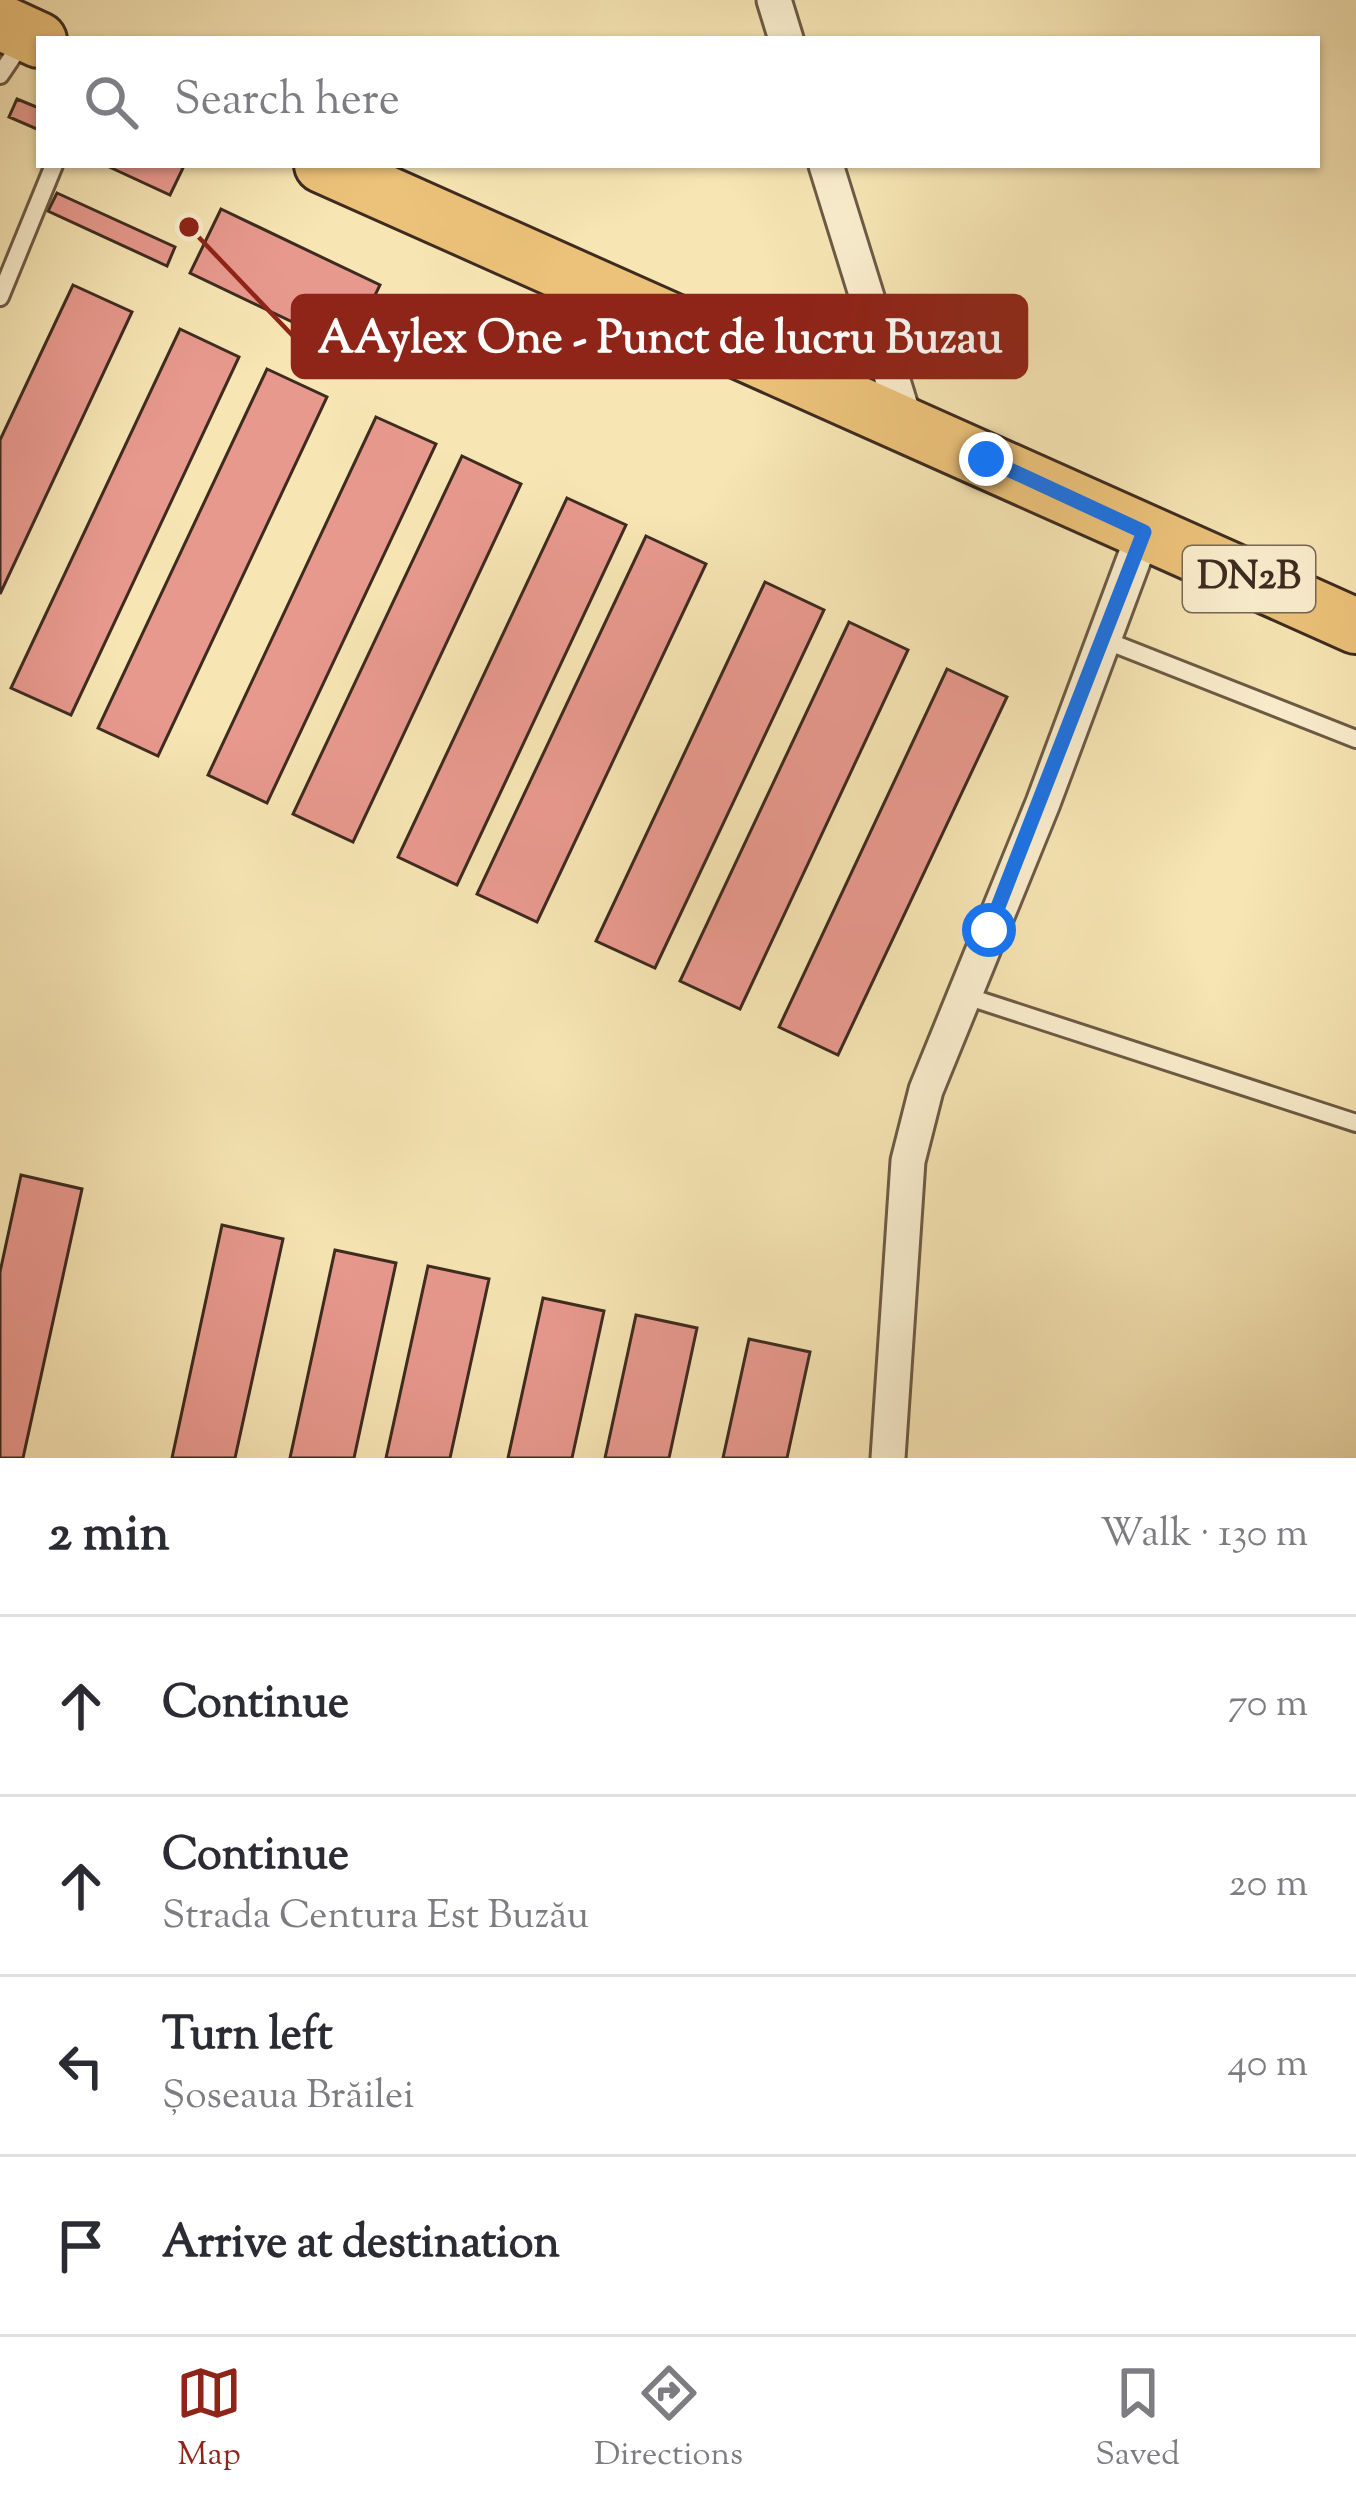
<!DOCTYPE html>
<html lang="en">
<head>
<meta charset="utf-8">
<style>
	body { margin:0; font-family:"Sorts Mill Goudy",serif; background:#f2f2f3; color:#2b2b33 }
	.stop { position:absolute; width:36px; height:36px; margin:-27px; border:9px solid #1a73e8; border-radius:50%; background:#fff }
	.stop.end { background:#1a73e8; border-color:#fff; box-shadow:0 3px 12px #0008 }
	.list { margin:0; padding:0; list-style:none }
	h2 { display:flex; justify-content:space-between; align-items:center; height:156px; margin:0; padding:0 48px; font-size:51px }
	h2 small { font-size:39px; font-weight:400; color:#7c7c81 }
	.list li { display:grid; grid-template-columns:78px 1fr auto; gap:36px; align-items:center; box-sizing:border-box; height:180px; padding:0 48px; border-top:3px solid #e1e1e2 }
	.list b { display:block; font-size:45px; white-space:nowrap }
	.list p { margin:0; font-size:39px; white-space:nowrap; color:#7c7c81 }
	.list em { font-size:39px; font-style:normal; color:#7c7c81 }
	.icon { flex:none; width:66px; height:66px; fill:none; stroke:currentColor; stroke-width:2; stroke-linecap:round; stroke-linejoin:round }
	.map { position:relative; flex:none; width:1356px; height:1458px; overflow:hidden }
	.search { position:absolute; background:#fff; box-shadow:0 3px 9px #0004; left:36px; right:36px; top:36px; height:132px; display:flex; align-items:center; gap:30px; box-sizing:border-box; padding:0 42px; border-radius:0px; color:#7c7c81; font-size:45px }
	.sheet { height:876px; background:#fff }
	nav { display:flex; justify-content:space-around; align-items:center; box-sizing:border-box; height:168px; border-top:3px solid #e1e1e2; background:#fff; font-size:33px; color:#7c7c81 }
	nav a { display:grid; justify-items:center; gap:6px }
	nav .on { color:#8f2418 }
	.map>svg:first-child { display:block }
</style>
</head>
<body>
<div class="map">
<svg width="1356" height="1458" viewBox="0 0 1356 1458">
	<rect width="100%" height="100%" fill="#f7e5b4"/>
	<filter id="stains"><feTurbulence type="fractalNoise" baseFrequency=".00167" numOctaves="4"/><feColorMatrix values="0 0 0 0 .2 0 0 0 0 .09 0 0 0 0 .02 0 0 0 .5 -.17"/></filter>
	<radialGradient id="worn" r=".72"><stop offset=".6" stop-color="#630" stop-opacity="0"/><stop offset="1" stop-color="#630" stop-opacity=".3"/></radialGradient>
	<path fill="#e8998e" stroke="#3d2b20" stroke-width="3" d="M17,99L39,108V130L9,117Z
		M105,165H177L183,168L170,195Z
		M57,193L175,247L167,266L48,211Z
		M221,209L380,285L349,349L190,273Z
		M73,285L132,312L0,594V440Z
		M180,329L239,357L71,715L11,688Z
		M267,369L327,397L158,756L98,728Z
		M376,417L436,444L267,803L208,775Z
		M462,456L521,484L353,842L293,814Z
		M567,498L626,525L457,885L398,857Z
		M646,536L706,564L537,922L477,894Z
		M765,582L824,610L655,968L596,941Z
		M849,622L908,650L740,1009L680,981Z
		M947,669L1007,697L838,1055L779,1027Z
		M21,1175L82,1189L23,1458H0V1272Z
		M222,1225L283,1239L235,1458H172Z
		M335,1250L396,1263L354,1458H290Z
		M428,1266L489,1279L450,1458H386Z
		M543,1298L604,1311L572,1458H508Z
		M636,1315L697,1328L669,1458H605Z
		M749,1339L810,1352L787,1458H723Z"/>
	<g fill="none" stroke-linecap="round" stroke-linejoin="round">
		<g stroke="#6c5a45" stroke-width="22">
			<path id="lane" d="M0,75L23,41
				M0,297L54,165
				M1102,639L1356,739
				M963,995L1356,1123"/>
		</g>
		<g stroke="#6c5a45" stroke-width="39">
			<path id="street" d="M774,0L786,39
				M826,165L906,423
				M888,1458L908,1161L926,1090L1043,803L1144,532"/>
		</g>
		<g stroke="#3d2b20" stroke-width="60">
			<path id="primary" d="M0,22L39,40
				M322,165L1356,626"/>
		</g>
		<use href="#lane" stroke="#faeece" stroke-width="16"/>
		<use href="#street" stroke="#faeece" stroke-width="33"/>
		<use href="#primary" stroke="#ecc27a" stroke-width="54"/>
	</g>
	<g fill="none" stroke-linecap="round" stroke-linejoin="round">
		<path stroke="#1a73e8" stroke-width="15" d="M986,459L1144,532L989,930"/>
	</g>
	<g text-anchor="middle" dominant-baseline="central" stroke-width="10" stroke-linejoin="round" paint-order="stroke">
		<rect fill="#faeece" stroke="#766654" stroke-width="3" x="1183" y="546" width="132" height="66" rx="9"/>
		<g font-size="39" font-weight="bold" fill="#3d2b20">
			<text x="1249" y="579">DN2B</text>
		</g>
	</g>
	<path fill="none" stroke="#8f2418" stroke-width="4.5" d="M189 227L293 336"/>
	<circle fill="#8f2418" stroke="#faeece" stroke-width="4.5" cx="189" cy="227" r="12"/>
	<rect fill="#8f2418" stroke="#8f2418" stroke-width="4.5" x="293" y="296" width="733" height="81" rx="12"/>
	<g font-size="45" text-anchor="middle" font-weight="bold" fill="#fff">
		<text x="660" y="352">AAylex One - Punct de lucru Buzau</text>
	</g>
	<rect width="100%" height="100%" filter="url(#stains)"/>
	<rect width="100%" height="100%" fill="url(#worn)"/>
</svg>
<div class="stop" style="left:989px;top:930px"></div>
<div class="stop end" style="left:986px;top:459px"></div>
<div class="search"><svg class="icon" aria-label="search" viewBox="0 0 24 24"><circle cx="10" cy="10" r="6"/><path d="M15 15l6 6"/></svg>Search here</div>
</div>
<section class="sheet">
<h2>2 min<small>Walk · 130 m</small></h2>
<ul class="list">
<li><svg class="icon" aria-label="ahead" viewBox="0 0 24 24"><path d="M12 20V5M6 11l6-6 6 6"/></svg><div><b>Continue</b></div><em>70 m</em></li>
<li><svg class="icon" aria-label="ahead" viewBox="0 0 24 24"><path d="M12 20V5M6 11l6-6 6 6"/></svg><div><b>Continue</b><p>Strada Centura Est Buzău</p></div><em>20 m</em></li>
<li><svg class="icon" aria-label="left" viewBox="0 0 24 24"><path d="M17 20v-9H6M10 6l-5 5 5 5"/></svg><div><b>Turn left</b><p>Șoseaua Brăilei</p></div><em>40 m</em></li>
<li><svg class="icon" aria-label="arrive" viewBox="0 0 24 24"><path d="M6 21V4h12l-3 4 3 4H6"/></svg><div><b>Arrive at destination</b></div></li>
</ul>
</section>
<nav>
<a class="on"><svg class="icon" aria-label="map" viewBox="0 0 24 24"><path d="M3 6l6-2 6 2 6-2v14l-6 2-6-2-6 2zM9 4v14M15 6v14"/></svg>Map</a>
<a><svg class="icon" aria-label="directions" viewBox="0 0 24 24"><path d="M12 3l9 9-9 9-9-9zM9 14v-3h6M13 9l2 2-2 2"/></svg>Directions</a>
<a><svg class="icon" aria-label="saved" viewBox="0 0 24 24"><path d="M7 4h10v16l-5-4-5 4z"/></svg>Saved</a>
</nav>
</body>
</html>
